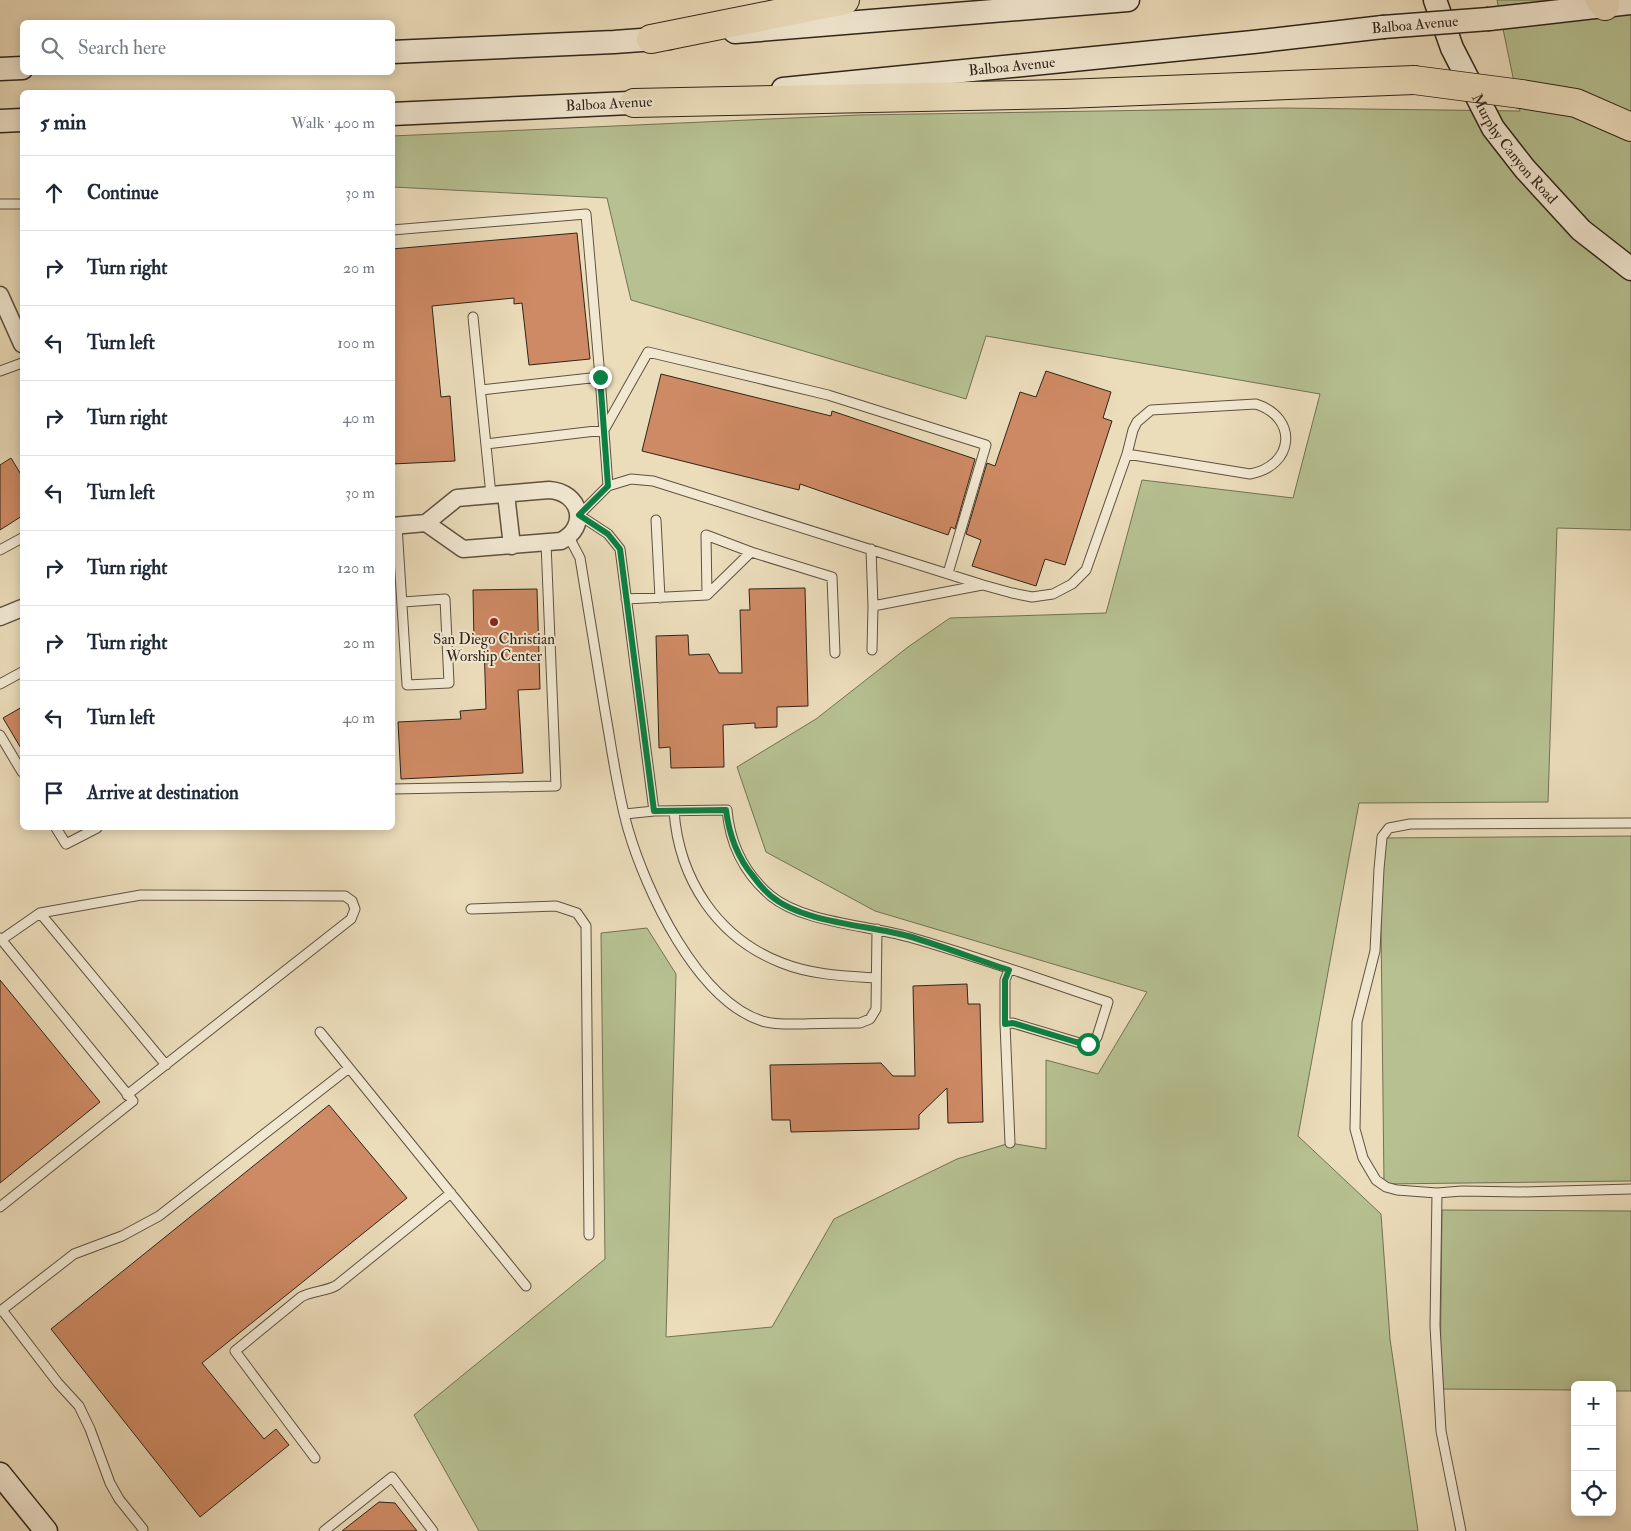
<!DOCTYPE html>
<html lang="en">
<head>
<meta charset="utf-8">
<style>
	body { margin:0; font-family:"IM FELL Double Pica",serif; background:#f2f2f3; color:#1f2937 }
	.controls { position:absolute; right:15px; bottom:15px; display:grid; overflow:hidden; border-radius:8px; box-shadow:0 2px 12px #0003 }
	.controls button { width:45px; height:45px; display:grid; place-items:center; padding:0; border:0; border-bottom:1px solid #e0e1e3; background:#fff; color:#1f2937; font:25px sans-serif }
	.stop { position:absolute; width:15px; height:15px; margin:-11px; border:4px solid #0b8043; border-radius:50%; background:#fff }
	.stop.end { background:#0b8043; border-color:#fff; box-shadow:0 1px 5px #0008 }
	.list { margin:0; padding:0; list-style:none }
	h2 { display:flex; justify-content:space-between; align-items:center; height:65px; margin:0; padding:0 20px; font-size:21px }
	h2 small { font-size:16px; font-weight:400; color:#747a83 }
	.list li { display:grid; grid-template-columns:32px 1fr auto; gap:15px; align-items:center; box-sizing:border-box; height:75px; padding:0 20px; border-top:1px solid #e0e1e3 }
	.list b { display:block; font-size:19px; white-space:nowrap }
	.list em { font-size:16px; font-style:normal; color:#747a83 }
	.icon { flex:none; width:28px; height:28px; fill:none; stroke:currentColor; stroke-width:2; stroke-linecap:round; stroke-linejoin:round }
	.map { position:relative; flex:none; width:1631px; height:1531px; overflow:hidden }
	.search { position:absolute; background:#fff; box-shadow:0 2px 12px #0003; left:20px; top:20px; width:375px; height:55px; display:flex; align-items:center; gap:12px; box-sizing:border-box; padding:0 18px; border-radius:8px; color:#747a83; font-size:19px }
	.panel { position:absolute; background:#fff; box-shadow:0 2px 12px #0003; left:20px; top:90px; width:375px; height:740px; border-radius:8px }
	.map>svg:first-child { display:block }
</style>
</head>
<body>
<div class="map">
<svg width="1631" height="1531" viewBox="0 0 1631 1531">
	<rect width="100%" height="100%" fill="#ebdcba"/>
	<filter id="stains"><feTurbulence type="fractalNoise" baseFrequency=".004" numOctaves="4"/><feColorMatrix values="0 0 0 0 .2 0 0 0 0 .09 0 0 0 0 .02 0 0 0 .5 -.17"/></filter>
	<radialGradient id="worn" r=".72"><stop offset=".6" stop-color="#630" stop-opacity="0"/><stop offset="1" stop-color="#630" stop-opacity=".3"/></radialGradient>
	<path fill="#b6c091" stroke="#727254" d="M1497,0H1631V530L1557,528L1548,802L1359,803L1298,1136L1381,1214L1390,1339L1418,1531H479L414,1415L605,1259L601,933L647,928L676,974L666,1337L772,1327L834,1219L957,1159L1010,1143L1046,1149V1060L1098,1074L1147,992L875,911L766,852L737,767L816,719L908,647L950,618L1106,613L1142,480L1293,498L1320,394L986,336L966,399L631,300L607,198L393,187L392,136L859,115L1284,108L1520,111Z
		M1631,836V1181L1384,1184L1380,838Z
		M1442,1210L1631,1211V1391H1612V1385H1575V1390L1440,1389Z"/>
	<path fill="#ce8a64" stroke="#2f2418" d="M577,233L590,359L529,365L522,303L514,304V298L432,306L441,397L450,396L455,461L392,464V249Z
		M1046,371L1111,392L1103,418L1112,421L1065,565L1045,559L1036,586L972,566L981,540L966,534L987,463L995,466L1020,392L1036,397Z
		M661,374L831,416L832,411L975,459L955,529L951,527L948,535L800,484L799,490L642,451Z
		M11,458L22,476V516L0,530V465Z
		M805,588L808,706L777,707V727L755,728V723L723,725L724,767L671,768L670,747L659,748L656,636L688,635L689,655L709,654L719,673H742L740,610H750L749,589Z
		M537,589L540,689L518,690L523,773L401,779L398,722L461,719L460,711L486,709L484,642H474L473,590Z
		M22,707V750L3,718Z
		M0,980L100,1102L0,1183Z
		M967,984L968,1004H980L983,1122L948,1123L947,1088L919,1115V1129L791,1132L790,1120H772L770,1065L881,1063L893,1076H915L913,986Z
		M329,1105L407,1198L202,1363L264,1439L276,1429L289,1445L200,1517L51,1329Z
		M379,1502L395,1503L417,1531H342Z"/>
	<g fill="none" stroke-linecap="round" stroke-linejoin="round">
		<g stroke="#5e5240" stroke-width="11">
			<path id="service" d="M0,204H22
				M392,230L586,214L600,377L608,486L579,515L608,534L620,549L654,811
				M473,317L491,495
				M0,371L22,363
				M481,390L600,377
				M486,444L604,430L648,352L828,395L986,445L948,573
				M608,486L631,479L653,481L983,585L1012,593L1032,597L1053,594L1072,584L1086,570L1127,454L1250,474C1294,466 1299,418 1256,404L1151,410L1137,422L1133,430L1127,454
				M656,520L660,598
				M397,526L407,685L449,683L445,599L403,602
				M569,537L580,558C588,609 597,660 605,711C612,750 617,790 628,829C646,891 697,1000 762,1021C775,1025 790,1024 804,1024C822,1023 841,1023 860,1023L870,1019L876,1009L877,929
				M871,549L873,606L982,585
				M0,550L22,538
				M707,595L706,535L751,552
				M626,599L707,595L751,552L832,577L835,653
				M872,650L873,606
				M0,684L22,672
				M0,735L22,772
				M392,789L556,786L546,543
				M674,811C679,879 717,938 782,963C812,975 845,976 876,978
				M625,814L654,811L727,810C730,844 745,874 771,896C804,923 868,925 909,937C976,956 1042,980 1108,1002L1097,1037L1093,1043L1083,1044L1013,1023L1005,1024
				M56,828L66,844L97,828
				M471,909L556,906L577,913L586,926L589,1235
				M40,913L166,1065
				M0,938L133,1101L0,1207
				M1,940L40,913L141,895L345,896L352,901L355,909L351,919L127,1095
				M1009,970L1005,980V1024L1010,1143
				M320,1032L526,1286
				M1437,1193L1462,1191L1520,1192L1631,1189
				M2,1310L74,1254L122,1236L159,1216L349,1068
				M0,1311L2,1310L58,1383L79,1406L90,1429L110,1483L119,1499L143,1529
				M315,1458L235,1351L301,1297C313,1290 326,1292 337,1285L451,1193
				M324,1531L392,1477L433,1531
				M1461,1531L1441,1431L1435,1326L1437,1193L1397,1190L1386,1187L1376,1180L1363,1158L1355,1129L1357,1022L1375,951L1379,869L1382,837L1389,828L1410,824L1631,823"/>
		</g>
		<g stroke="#5e5240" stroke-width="19">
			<path id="minor" d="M0,295L22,344
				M506,494L512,546
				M392,526L426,523L457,498L549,490C581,492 589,527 561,541L463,549L426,523
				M0,617L22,608"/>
		</g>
		<g stroke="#2f2418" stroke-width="25">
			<g id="secondary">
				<path id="s1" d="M1435,0L1452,48L1493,128L1525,169L1581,230L1631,269"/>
				<path d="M1489,19L1631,3"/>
				<path d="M735,32L1128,0"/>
				<path d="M392,52L614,42L669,38"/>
				<path d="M0,69L22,68"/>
				<path id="s2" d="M783,89L1253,42L1383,27"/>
				<path d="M392,114L651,102"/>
				<path d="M0,121L22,120"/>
				<path d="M0,1474L46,1531"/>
			</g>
		</g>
		<g stroke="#2f2418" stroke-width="30">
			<path id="motorway" d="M1600,0L1605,6
				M651,39L845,0
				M1521,94L1576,103L1631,127
				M634,103L1065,94L1414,80"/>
		</g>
		<use href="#service" stroke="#f2e8d2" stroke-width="9"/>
		<use href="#minor" stroke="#f2e8d2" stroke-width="16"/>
		<use href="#secondary" stroke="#f2e8d2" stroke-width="22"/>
		<use href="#motorway" stroke="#ebdcba" stroke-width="28"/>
		<g stroke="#2f2418" stroke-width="25" stroke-linecap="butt">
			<path id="secondary-bridge" d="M1383,27L1489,19"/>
		</g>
		<g stroke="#2f2418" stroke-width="30" stroke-linecap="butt">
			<path id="motorway-bridge" d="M1414,80L1521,94"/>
		</g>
		<use href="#secondary-bridge" stroke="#f2e8d2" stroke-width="22"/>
		<use href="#motorway-bridge" stroke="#ebdcba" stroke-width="28"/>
	</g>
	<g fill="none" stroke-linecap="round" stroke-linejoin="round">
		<path stroke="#0b8043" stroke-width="6" d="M600,377L608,486L579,515L608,534L620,549L654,811L726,810C729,834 737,857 753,876C758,883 764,890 771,896C803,923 868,925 908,936C942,946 975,959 1009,970L1005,980V1024L1013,1023L1076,1042L1088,1044"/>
	</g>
	<circle fill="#8f2418" stroke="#f2e8d2" stroke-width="2" cx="494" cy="622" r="5"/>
	<g text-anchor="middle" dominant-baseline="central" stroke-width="4" stroke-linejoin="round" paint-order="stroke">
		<g font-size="15" fill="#2f2418" stroke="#f2e8d2">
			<text transform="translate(1415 25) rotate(-5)">Balboa Avenue</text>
			<text stroke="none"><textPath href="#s2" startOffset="230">Balboa Avenue</textPath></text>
			<text transform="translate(609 104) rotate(-3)">Balboa Avenue</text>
			<text stroke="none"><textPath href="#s1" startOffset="170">Murphy Canyon Road</textPath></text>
		</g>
		<g font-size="15" fill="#2f2418" stroke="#f2e8d2">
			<text x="494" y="639">San Diego Christian<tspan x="494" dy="17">Worship Center</tspan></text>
		</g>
	</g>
	<rect width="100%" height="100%" filter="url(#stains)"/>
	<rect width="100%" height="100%" fill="url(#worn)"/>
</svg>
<div class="controls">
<button>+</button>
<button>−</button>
<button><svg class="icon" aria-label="locate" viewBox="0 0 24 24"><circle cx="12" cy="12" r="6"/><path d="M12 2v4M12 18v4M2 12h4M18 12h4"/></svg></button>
</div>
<div class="stop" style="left:1088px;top:1044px"></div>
<div class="stop end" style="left:600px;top:377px"></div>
<div class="search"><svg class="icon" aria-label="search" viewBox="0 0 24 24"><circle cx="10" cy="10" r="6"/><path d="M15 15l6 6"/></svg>Search here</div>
<section class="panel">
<h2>5 min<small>Walk · 400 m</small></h2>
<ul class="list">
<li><svg class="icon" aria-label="ahead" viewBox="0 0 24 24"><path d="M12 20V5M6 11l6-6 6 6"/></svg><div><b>Continue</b></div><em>30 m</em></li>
<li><svg class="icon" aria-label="right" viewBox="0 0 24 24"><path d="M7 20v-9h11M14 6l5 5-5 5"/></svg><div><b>Turn right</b></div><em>20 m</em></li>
<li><svg class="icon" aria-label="left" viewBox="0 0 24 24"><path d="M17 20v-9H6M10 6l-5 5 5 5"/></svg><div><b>Turn left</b></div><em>100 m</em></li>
<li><svg class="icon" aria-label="right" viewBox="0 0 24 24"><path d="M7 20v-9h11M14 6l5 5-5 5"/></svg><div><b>Turn right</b></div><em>40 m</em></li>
<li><svg class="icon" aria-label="left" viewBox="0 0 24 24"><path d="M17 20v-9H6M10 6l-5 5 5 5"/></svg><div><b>Turn left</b></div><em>30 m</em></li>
<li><svg class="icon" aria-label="right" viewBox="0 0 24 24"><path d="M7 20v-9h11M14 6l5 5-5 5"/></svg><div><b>Turn right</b></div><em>120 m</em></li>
<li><svg class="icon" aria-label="right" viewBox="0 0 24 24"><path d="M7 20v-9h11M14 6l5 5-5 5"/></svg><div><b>Turn right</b></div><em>20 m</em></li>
<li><svg class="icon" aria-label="left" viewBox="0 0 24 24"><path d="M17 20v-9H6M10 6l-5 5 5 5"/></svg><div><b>Turn left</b></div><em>40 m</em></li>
<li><svg class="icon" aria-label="arrive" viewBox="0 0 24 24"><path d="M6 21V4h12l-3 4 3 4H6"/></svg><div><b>Arrive at destination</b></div></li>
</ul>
</section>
</div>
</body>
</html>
